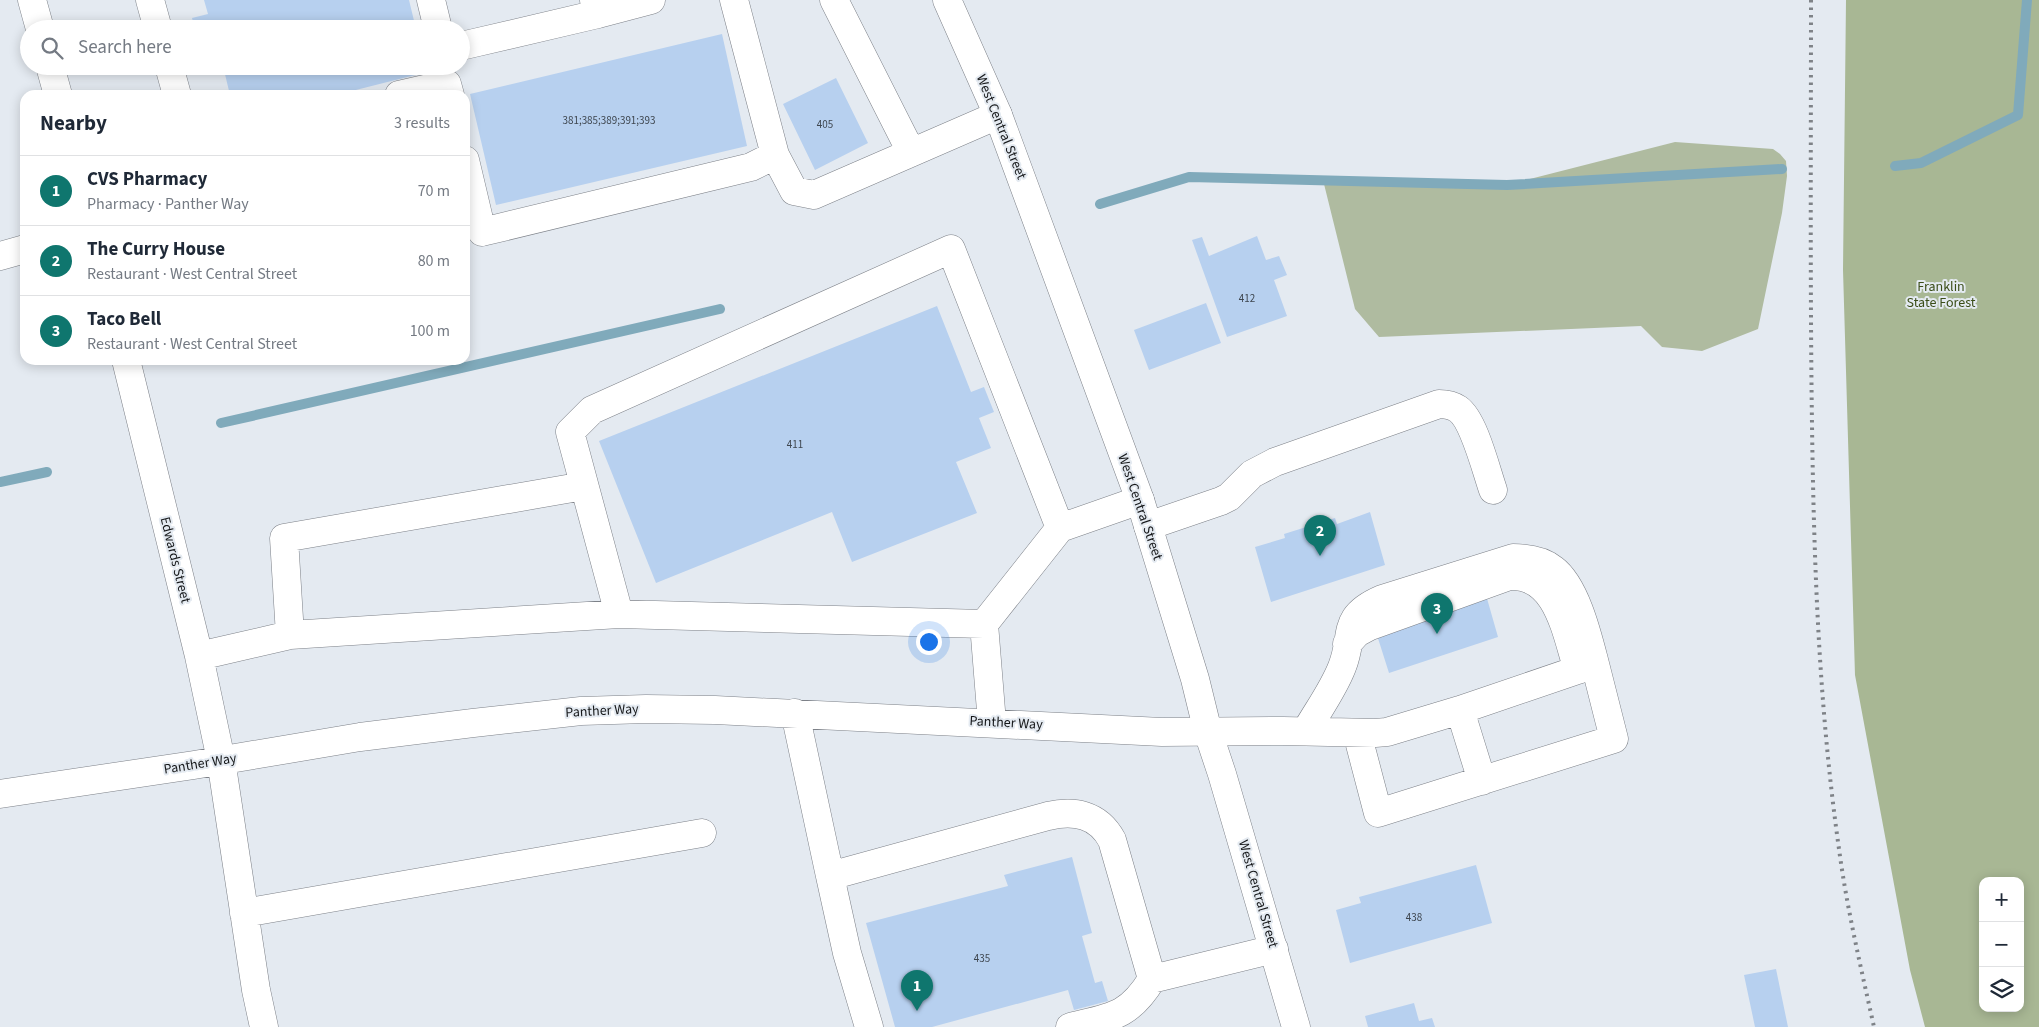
<!DOCTYPE html>
<html lang="en">
<head>
<meta charset="utf-8">
<style>
	body { margin:0; font-family:"Source Sans 3",sans-serif; background:#f6f6f7; color:#1f2937 }
	.controls { position:absolute; right:15px; bottom:15px; display:grid; overflow:hidden; border-radius:10px; box-shadow:0 2px 12px #0003 }
	.controls button { width:45px; height:45px; display:grid; place-items:center; padding:0; border:0; border-bottom:1px solid #e0e1e3; background:#fff; color:#1f2937; font:25px sans-serif }
	.you { position:absolute; left:928px; top:641px; width:18px; height:18px; margin:-12px; border:4px solid #fff; border-radius:50%; background:#1a73e8; box-shadow:0 0 0 8px #1a73e833 }
	.badge { display:grid; place-items:center; width:32px; height:32px; border-radius:50%; background:#0f766e; color:#fff; font-size:16px; font-weight:700 }
	.pin { position:absolute; translate:-50% -41px; filter:drop-shadow(0 1px 2px #0008) }
	.pin::after { content:''; position:absolute; top:26px; width:18px; height:15px; background:inherit; clip-path:polygon(0 0,100% 0,50% 100%) }
	.list { margin:0; padding:0; list-style:none }
	h2 { display:flex; justify-content:space-between; align-items:center; height:65px; margin:0; padding:0 20px; font-size:21px }
	h2 small { font-size:16px; font-weight:400; color:#747a83 }
	.list li { display:grid; grid-template-columns:32px 1fr auto; gap:15px; align-items:center; box-sizing:border-box; height:70px; padding:0 20px; border-top:1px solid #e0e1e3 }
	.list b { display:block; font-size:19px; white-space:nowrap }
	.list p { margin:0; font-size:16px; white-space:nowrap; color:#747a83 }
	.list em { font-size:16px; font-style:normal; color:#747a83 }
	.icon { flex:none; width:28px; height:28px; fill:none; stroke:currentColor; stroke-width:2; stroke-linecap:round; stroke-linejoin:round }
	.map { position:relative; flex:none; width:2039px; height:1027px; overflow:hidden }
	.search { position:absolute; background:#fff; box-shadow:0 2px 12px #0003; left:20px; top:20px; width:450px; height:55px; display:flex; align-items:center; gap:12px; box-sizing:border-box; padding:0 18px; border-radius:28px; color:#747a83; font-size:19px }
	.panel { position:absolute; background:#fff; box-shadow:0 2px 12px #0003; left:20px; top:90px; width:450px; height:275px; border-radius:15px }
	.map>svg:first-child { display:block }
</style>
</head>
<body>
<div class="map">
<svg width="2039" height="1027" viewBox="0 0 2039 1027">
	<rect width="100%" height="100%" fill="#e4eaf1"/>
	<path fill="#afbba0" d="M1675,142L1773,149L1780,154L1786,161L1787,176L1782,213L1758,329L1702,351L1662,347L1641,326L1379,337L1355,309L1324,184L1429,182L1495,188Z"/>
	<path fill="#a8b794" fill-rule="evenodd" d="M1846,0H2039V1027H1925L1910,970L1855,675L1843,270ZM1983,881H2020V1008H1983Z"/>
	<g fill="none" stroke-linecap="round" stroke-linejoin="round">
		<path stroke="#80aabb" stroke-width="10" d="M1895,166L1921,163L2018,115L2027,0
			M1100,204L1189,177L1507,185L1782,169
			M221,423L720,309
			M0,482L47,472"/>
	</g>
	<path fill="#b7d0ef" d="M204,0H409L416,29H195L192,18L208,14Z
		M722,34L747,146L496,205L470,94Z
		M223,66H425L427,72L336,95H230Z
		M836,78L868,143L815,170L783,104Z
		M1257,236L1266,260L1279,256L1287,275L1274,280L1287,316L1227,337L1192,240L1202,237L1209,256Z
		M1206,303L1221,343L1149,370L1134,330Z
		M937,306L971,392L984,387L994,412L979,418L991,448L956,462L977,513L852,562L832,512L656,583L599,441Z
		M1370,512L1385,565L1271,602L1255,547L1285,538L1284,534L1335,518L1337,524Z
		M1486,595L1498,637L1389,673L1376,632Z
		M1072,857L1092,933L1082,936L1095,983L1102,981L1108,1001L1074,1010L1068,990L932,1027H895L866,923L1008,886L1004,875Z
		M1476,865L1492,923L1350,963L1336,910L1361,903L1359,897Z
		M1776,969L1788,1027H1755L1744,975Z
		M1414,1003L1419,1021L1432,1018L1435,1027H1368L1365,1016Z"/>
	<g fill="none" stroke-linecap="round" stroke-linejoin="round">
		<g stroke="#7d8188" stroke-width="29">
			<path id="minor" d="M32,0L40,29
				M150,0L158,29
				M431,0L438,29
				M594,0L598,14L651,0
				M734,0L775,155L794,191L814,195L998,115
				M834,0L911,152
				M461,46L598,14
				M50,66L58,95
				M169,66L177,95
				M399,95L447,84L450,95
				M465,160L482,232L751,167L775,155
				M0,256L25,249
				M126,360L199,656L221,760L256,990L264,1027
				M584,486L284,538L290,635L619,614
				M1148,526L1221,501L1229,497L1252,474L1275,462L1439,404C1446,404 1452,405 1458,409C1474,420 1486,470 1493,490
				M1060,528L1140,500
				M984,624L1060,528L951,249L592,410L570,432L619,614L984,624L992,723
				M1347,644L1357,633L1370,626L1509,576C1558,573 1566,634 1578,670
				M199,656L290,635
				M1460,710L1482,781
				M795,713L830,876L1048,816C1074,810 1098,814 1112,840L1152,979L1274,949
				M1306,731C1318,710 1333,690 1342,667C1355,635 1340,617 1382,599L1513,558C1527,558 1542,560 1553,569C1576,586 1588,637 1595,664
				M0,794L194,765L360,737L473,723L581,711L646,709L715,710L1162,732L1283,731L1375,733L1387,732L1460,710L1595,664L1614,739L1378,813L1357,733
				M830,876L847,953L869,1027
				M244,913L702,833
				M1070,1027C1111,1017 1129,1017 1152,979"/>
		</g>
		<g stroke="#7d8188" stroke-width="29">
			<path id="major" d="M947,0L998,115L1140,500L1195,679L1208,732L1222,774L1296,1027"/>
		</g>
		<use href="#minor" stroke="#fff" stroke-width="28"/>
		<use href="#major" stroke="#fff" stroke-width="28"/>
		<path stroke="#7e8287" stroke-width="4" stroke-dasharray="2.5 5" stroke-linecap="butt" d="M1811,0C1811,142 1810,283 1812,425C1814,567 1819,708 1839,849C1847,909 1861,968 1874,1027"/>
	</g>
	<g text-anchor="middle" dominant-baseline="central" stroke-width="4" stroke-linejoin="round" paint-order="stroke">
		<g font-size="11" fill="#3e464f">
			<text x="609" y="120">381;385;389;391;393</text>
			<text x="825" y="124">405</text>
			<text x="1247" y="298">412</text>
			<text x="795" y="444">411</text>
			<text x="1414" y="917">438</text>
			<text x="982" y="958">435</text>
		</g>
		<g font-size="14" fill="#16181a" stroke="#e4eaf1">
			<text transform="translate(1001 127) rotate(68)">West Central Street</text>
			<text transform="translate(1140 507) rotate(71)">West Central Street</text>
			<text transform="translate(175 560) rotate(76)">Edwards Street</text>
			<text transform="translate(602 711) rotate(-3)">Panther Way</text>
			<text transform="translate(1006 723) rotate(3)">Panther Way</text>
			<text transform="translate(200 764) rotate(-9)">Panther Way</text>
			<text transform="translate(1258 894) rotate(74)">West Central Street</text>
		</g>
		<g font-size="14" fill="#3b4e18" stroke="#e4eaf1">
			<text x="1941" y="287">Franklin<tspan x="1941" dy="16">State Forest</tspan></text>
		</g>
	</g>
</svg>
<div class="controls">
<button>+</button>
<button>−</button>
<button><svg class="icon" aria-label="layers" viewBox="0 0 24 24"><path d="M12 4l9 5-9 5-9-5zM3 14l9 5 9-5"/></svg></button>
</div>
<div class="you"></div>
<div class="pin badge" style="left:917px;top:1011px">1</div>
<div class="pin badge" style="left:1320px;top:556px">2</div>
<div class="pin badge" style="left:1437px;top:634px">3</div>
<div class="search"><svg class="icon" aria-label="search" viewBox="0 0 24 24"><circle cx="10" cy="10" r="6"/><path d="M15 15l6 6"/></svg>Search here</div>
<section class="panel">
<h2>Nearby<small>3 results</small></h2>
<ul class="list">
<li><span class="badge">1</span><div><b>CVS Pharmacy</b><p>Pharmacy · Panther Way</p></div><em>70 m</em></li>
<li><span class="badge">2</span><div><b>The Curry House</b><p>Restaurant · West Central Street</p></div><em>80 m</em></li>
<li><span class="badge">3</span><div><b>Taco Bell</b><p>Restaurant · West Central Street</p></div><em>100 m</em></li>
</ul>
</section>
</div>
</body>
</html>
